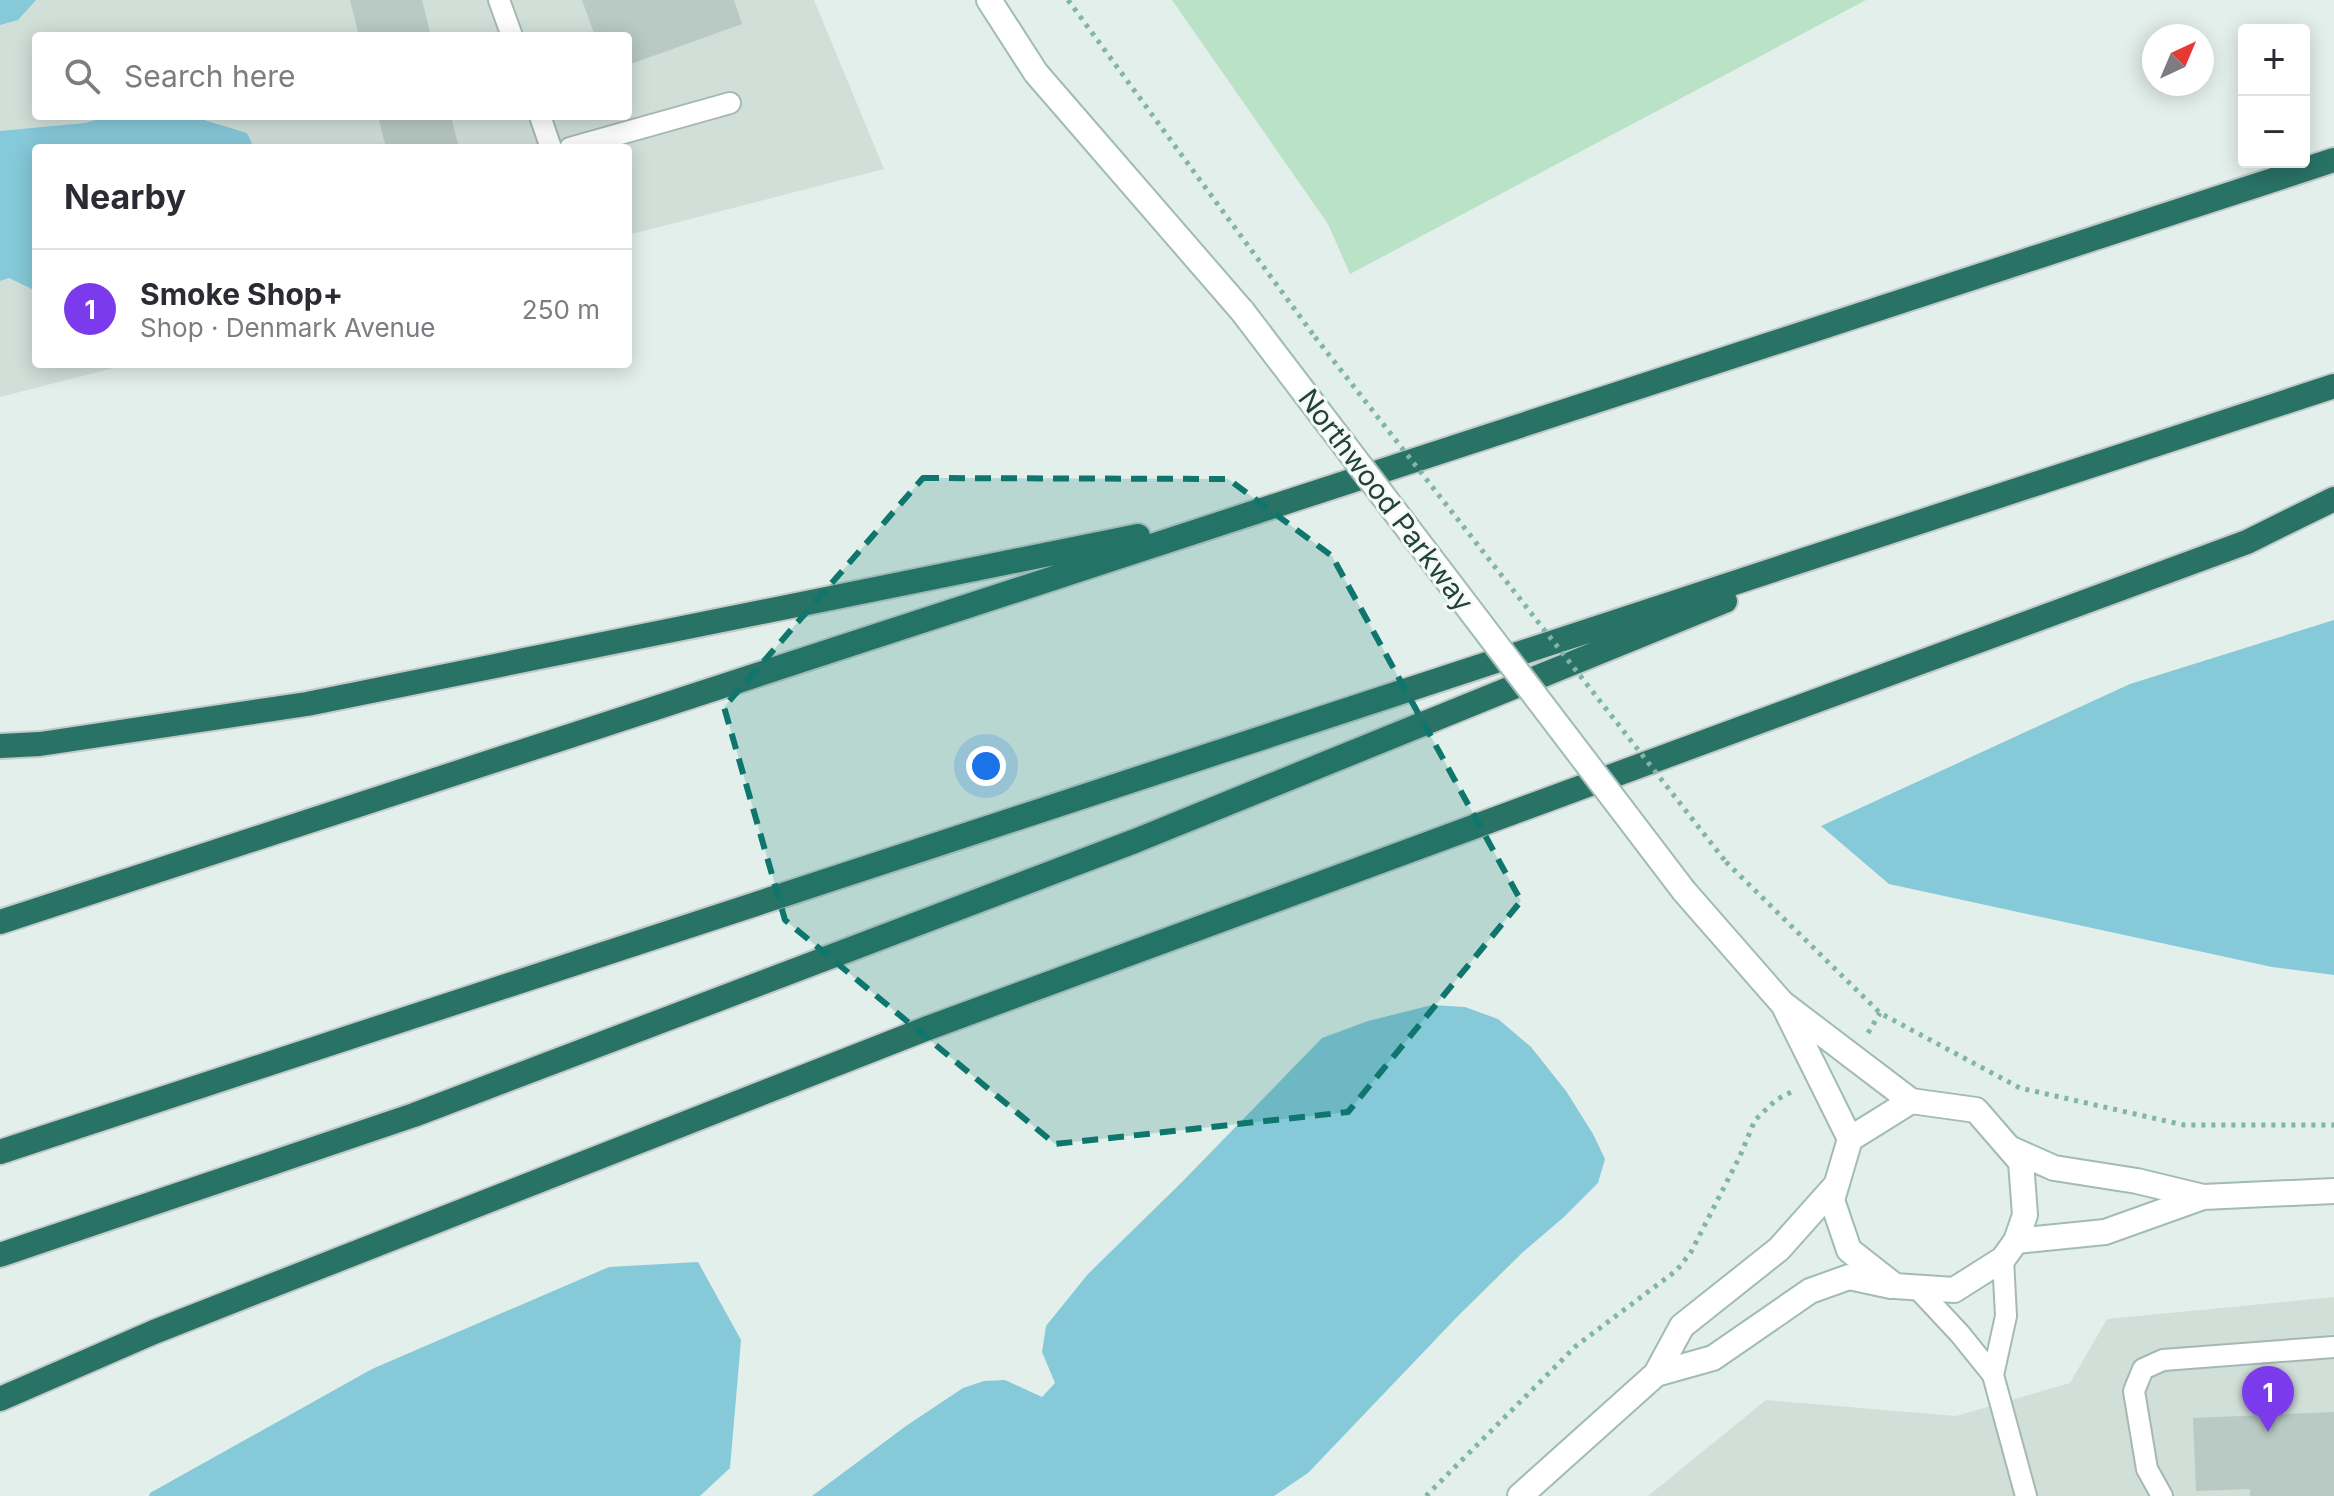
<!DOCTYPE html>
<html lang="en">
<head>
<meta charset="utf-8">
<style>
	body { margin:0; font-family:Inter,sans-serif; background:#f7f7f7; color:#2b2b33 }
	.controls { position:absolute; right:24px; top:24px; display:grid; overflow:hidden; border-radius:8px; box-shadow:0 4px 20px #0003 }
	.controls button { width:72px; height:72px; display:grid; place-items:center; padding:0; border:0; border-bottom:2px solid #e1e1e2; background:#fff; color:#2b2b33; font:40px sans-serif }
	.compass { position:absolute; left:2142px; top:24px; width:72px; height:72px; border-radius:50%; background:#fff; box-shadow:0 4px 20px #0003; rotate:44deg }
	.you { position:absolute; left:986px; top:766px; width:28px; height:28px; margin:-20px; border:6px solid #fff; border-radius:50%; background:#1a73e8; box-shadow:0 0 0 12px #1a73e833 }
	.badge { display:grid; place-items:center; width:52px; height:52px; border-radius:50%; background:#7c3aed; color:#fff; font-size:26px; font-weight:700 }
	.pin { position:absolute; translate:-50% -66px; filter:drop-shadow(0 2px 4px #0008) }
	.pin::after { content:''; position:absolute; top:42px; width:28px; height:24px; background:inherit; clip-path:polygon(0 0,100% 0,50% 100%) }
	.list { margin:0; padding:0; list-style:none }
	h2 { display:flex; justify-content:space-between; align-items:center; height:104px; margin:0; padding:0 32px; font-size:34px }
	h2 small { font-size:26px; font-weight:400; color:#7c7c81 }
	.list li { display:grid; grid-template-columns:52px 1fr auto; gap:24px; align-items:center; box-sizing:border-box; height:120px; padding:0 32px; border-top:2px solid #e1e1e2 }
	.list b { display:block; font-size:30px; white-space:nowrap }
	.list p { margin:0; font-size:26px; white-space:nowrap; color:#7c7c81 }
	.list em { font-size:26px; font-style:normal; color:#7c7c81 }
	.icon { flex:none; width:44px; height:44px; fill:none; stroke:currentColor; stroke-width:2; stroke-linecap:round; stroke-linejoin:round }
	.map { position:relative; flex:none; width:2334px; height:1496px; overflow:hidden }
	.search { position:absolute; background:#fff; box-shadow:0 4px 20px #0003; left:32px; top:32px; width:600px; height:88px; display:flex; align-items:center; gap:20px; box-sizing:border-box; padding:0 28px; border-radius:8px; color:#7c7c81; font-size:30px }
	.panel { position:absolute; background:#fff; box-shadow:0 4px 20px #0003; left:32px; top:144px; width:600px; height:224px; border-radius:8px }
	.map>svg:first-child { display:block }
</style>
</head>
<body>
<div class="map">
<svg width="2334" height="1496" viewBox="0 0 2334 1496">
	<rect width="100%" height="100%" fill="#e3efea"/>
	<path fill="#d1dfd9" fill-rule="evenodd" d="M0,0H814L884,169L628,235V148H36V364H129L0,397ZM36,36H628V116H36Z
		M2334,1297V1496H1648L1766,1400L1956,1416L2070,1383L2107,1319Z"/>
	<path fill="#bae2c7" d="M1172,0H1866L1350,274L1328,224Z"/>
	<path fill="#86c9d9" d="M0,0H36L18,20L0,25Z
		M109,116H191L247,133L254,148H36V291L9,278L0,281V131L85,123Z
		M2334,620V975L2272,967L1889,884L1821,826L2130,684Z
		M1432,1005L1465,1007L1498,1019L1531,1047L1566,1091L1593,1134L1605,1159L1598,1183L1564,1217L1523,1252L1457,1317L1308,1473L1274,1496H812L906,1426L963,1388L984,1381L1005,1380L1042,1397L1055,1383L1042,1352L1046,1326L1088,1274L1182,1182L1322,1038L1368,1021Z
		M698,1262L741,1340L730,1468L700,1496H149L150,1493L372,1369L609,1267Z"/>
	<path fill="#b8cac3" d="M350,0H422L431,36H359Z
		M582,0H734L742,24L628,65V36H595Z
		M378,116H451L459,148H386Z
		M2334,1412V1496H2250V1489L2196,1491L2193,1418Z"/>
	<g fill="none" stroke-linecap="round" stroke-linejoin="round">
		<g stroke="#a5b8b2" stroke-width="24">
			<path id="lane" d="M499,0L512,36
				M540,116L551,148
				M570,148L730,103
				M1917,1288L1960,1334L1993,1375L2026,1496
				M1993,1375L2006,1316L2003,1259
				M2162,1496L2147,1469L2134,1391L2143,1369L2163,1360L2334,1347"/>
		</g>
		<g stroke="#a0bcb3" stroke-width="28">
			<path id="secondary" d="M989,0L1036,73L1243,312
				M1684,891L1782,1003L1911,1101
				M1785,1008L1850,1139
				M1911,1101L1976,1110L2021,1162L2025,1215L2016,1241L2003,1259L1954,1290L1895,1286L1849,1250L1832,1200L1850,1139Z
				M2009,1148L2054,1168L2137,1181L2203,1197
				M2016,1241L2105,1232L2203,1197L2334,1191
				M1656,1374L1713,1358L1810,1291L1849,1277L1891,1286
				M1520,1496L1656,1374L1682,1326L1779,1249L1837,1184"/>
		</g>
		<g stroke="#c1cac8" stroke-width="28">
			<path id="highway" d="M0,746L40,744L307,704L1138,536
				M0,922L2334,160
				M0,1152L2334,386
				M0,1255L414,1115L1135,841L1725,601
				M0,1399L154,1332L928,1028L2247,542L2334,499"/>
		</g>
		<path stroke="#80b5a7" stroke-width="5" stroke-dasharray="4 6" stroke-linecap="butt" d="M1068,0L1315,337
			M1726,862L1880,1013L2020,1088L2184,1125H2334
			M1868,1033L1880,1013
			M1426,1496L1576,1346L1677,1270L1691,1252L1740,1156L1755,1120L1776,1100L1793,1091"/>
		<use href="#lane" stroke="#fff" stroke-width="20"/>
		<use href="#secondary" stroke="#fff" stroke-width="24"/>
		<use href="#highway" stroke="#297266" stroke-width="24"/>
		<g stroke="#a0bcb3" stroke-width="28" stroke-linecap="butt">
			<path id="secondary-bridge" d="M1243,312L1684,891"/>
		</g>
		<path stroke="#80b5a7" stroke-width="5" stroke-dasharray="4 6" stroke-linecap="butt" d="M1315,337L1726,862"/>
		<use href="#secondary-bridge" stroke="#fff" stroke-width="24"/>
	</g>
	<path fill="#0f766e" fill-opacity="0.2" stroke="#0f766e" stroke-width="6" stroke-dasharray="16 10" stroke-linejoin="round" d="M923,478L1228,479L1332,556L1521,901L1348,1112L1055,1144L785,920L724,707Z"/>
	<g text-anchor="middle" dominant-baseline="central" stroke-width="6" stroke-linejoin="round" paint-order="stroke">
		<g font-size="28" fill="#21423b" stroke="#f5faf8">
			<text transform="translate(1386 500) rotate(53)">Northwood Parkway</text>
		</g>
	</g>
</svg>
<div class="controls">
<button>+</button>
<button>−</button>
</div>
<svg class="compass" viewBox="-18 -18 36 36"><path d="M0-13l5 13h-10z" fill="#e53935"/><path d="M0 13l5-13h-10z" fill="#7c7c81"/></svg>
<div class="you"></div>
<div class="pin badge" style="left:2268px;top:1432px">1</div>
<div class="search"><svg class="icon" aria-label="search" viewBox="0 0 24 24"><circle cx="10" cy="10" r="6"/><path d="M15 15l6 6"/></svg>Search here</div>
<section class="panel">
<h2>Nearby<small></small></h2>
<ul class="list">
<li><span class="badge">1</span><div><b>Smoke Shop+</b><p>Shop · Denmark Avenue</p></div><em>250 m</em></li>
</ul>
</section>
</div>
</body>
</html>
